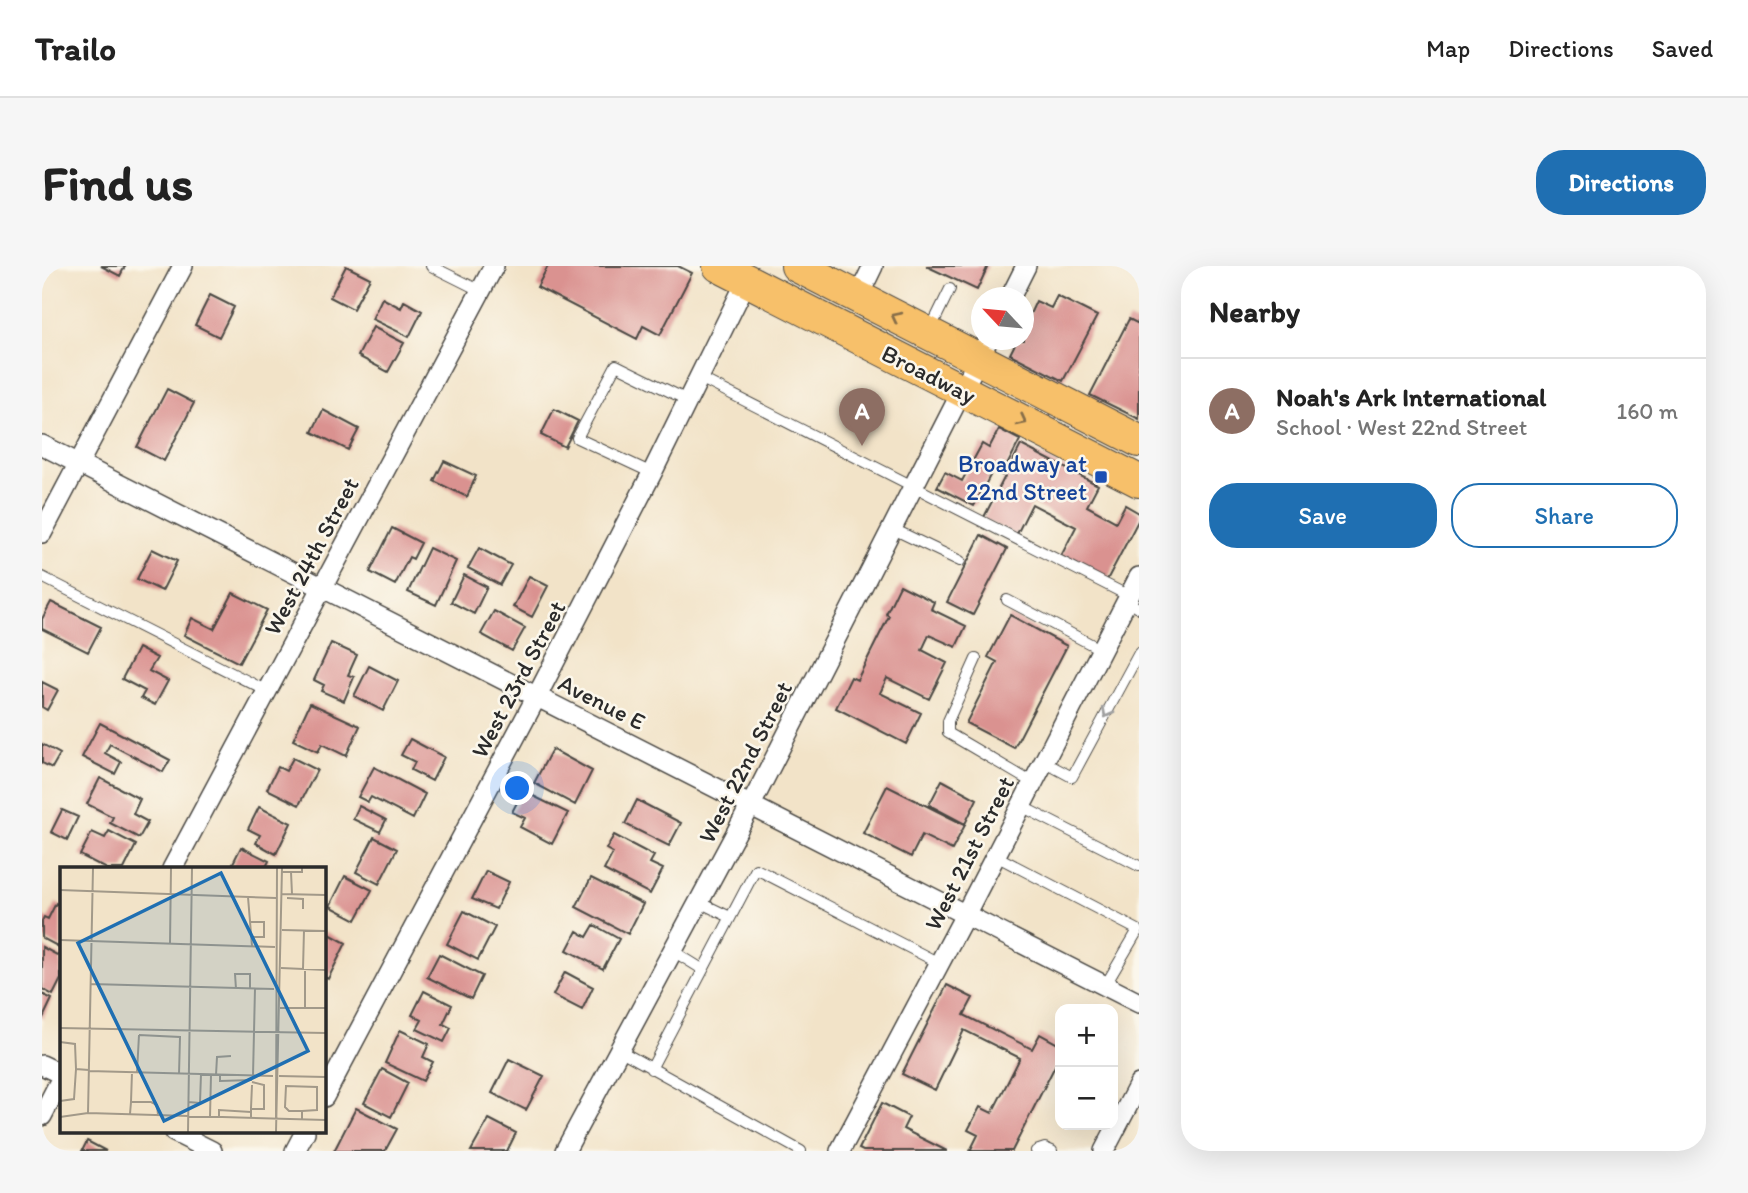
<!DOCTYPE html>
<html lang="en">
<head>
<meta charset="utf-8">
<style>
	body { margin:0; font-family:Itim,sans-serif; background:#f6f6f6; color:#222 }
	.controls { position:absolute; right:21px; bottom:21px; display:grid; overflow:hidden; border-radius:14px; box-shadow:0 7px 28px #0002 }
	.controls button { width:63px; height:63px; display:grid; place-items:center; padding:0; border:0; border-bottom:2px solid #e0e0e0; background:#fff; color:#222; font:35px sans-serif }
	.compass { position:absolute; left:929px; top:21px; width:63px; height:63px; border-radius:50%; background:#fff; box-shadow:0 7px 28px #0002; rotate:296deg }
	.you { position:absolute; left:476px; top:523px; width:24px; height:24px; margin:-18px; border:5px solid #fff; border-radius:50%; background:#1a73e8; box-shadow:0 0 0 10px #1a73e833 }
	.badge { display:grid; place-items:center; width:46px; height:46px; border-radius:50%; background:#1f6fb2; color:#fff; font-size:23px; font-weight:700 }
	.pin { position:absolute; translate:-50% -58px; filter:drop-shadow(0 2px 4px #0008) }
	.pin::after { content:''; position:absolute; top:37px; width:24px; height:21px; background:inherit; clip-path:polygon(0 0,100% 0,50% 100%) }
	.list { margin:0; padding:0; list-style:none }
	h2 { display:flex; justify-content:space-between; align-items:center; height:91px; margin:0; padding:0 28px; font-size:30px }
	h2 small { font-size:23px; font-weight:400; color:#767676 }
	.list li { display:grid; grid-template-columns:46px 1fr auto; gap:21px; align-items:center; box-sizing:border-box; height:105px; padding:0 28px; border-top:2px solid #e0e0e0 }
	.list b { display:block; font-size:26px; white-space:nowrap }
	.list p { margin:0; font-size:23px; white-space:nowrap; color:#767676 }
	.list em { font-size:23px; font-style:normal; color:#767676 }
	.actions { display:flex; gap:14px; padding:21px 28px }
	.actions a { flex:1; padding:16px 0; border:2px solid #1f6fb2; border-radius:28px; text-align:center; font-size:24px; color:#1f6fb2 }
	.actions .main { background:#1f6fb2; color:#fff }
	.map { position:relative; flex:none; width:1097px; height:885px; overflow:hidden; border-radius:28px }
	header { display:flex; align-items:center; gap:42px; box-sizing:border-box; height:98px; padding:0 35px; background:#fff; border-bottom:2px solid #e0e0e0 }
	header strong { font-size:33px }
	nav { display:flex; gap:38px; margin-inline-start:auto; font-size:24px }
	.intro { display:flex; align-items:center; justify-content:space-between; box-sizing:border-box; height:168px; padding:0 42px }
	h1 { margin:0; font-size:49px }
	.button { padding:18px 32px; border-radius:28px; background:#1f6fb2; color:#fff; font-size:24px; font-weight:700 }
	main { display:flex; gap:42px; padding:0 42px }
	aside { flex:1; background:#fff; border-radius:28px; box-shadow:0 7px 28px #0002 }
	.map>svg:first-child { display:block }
</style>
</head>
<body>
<header>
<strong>Trailo</strong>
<nav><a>Map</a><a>Directions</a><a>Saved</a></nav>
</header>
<div class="intro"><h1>Find us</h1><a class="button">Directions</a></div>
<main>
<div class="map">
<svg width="1097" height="885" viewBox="0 0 1097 885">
	<rect width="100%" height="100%" fill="#fbf7ec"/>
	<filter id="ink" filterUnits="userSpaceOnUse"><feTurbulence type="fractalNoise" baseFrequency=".0143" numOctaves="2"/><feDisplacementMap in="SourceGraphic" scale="14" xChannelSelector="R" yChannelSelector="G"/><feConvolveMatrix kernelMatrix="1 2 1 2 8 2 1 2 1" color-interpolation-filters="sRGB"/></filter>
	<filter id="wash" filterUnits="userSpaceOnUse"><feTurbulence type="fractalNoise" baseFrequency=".00686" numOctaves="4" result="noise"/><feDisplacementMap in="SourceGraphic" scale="28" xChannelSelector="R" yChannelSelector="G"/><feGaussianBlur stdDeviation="1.57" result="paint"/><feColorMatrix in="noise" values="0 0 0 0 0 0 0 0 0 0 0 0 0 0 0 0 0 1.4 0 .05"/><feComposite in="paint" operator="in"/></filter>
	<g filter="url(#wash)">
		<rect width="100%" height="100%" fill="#f2e3c8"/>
		<g id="blocks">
			<path fill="#da9290" d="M59,0H83L78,10Z
				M304,0L328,12L311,43L288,31Z
				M506,0H636L650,7L618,69L601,60L595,73L495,21Z
				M884,0H946L935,24Z
				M168,29L192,41L177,71L153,59Z
				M1015,30L1055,50L1021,115L968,88L975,74H982V61L994,35L1009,42Z
				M340,32L359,42L362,35L380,45L367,71L330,53Z
				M1087,53L1097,58V153L1048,129Z
				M331,61L362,77L346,106L316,90Z
				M125,123L152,137L122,195L95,181Z
				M512,143L536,155L523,181L499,169Z
				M281,144L317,163L306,184L270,166Z
				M957,163L978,174L960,209L951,204L932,240L895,221L903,206L920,215L940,178L947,182Z
				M979,179L1056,219L1045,240L1074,256L1083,239L1097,247V253L1065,314L1019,290L1034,261L990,238L974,270L941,253Z
				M402,195L434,210L425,231L392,215Z
				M350,262L379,277L371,293L367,291L353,319L328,306Z
				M939,269L965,283L931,349L905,336Z
				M387,282L414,295L394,339L366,326Z
				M437,282L469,299L458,319L426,302Z
				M110,283L135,295L120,325L95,313Z
				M422,309L445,321L432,348L409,336Z
				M487,310L506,320L490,351L471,341Z
				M858,319L892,336L889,343L924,360L914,381L887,369L880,384L905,397L887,433L845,412L838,427L879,447L864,478L794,442L809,411L815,414L847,350L844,348Z
				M191,327L225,344L197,397L142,369L150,352L172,363Z
				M9,336L59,361L46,386L0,363V353Z
				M452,345L483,362L470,385L439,368Z
				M968,349L1025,380L972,482L924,457L955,396L946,391Z
				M289,377L315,389L306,409L312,411L302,435L279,425L282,419L272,414Z
				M96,382L115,392L107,405L126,415L113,439L99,432L103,425L80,413Z
				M327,400L356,415L341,445L312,430Z
				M0,416L16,424L5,444L0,441Z
				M268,437L318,460L304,490L280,478L276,486L251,474Z
				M58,457L128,494L121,506L68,478L63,487L79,496L73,508L40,491Z
				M368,473L402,491L390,515L369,504L373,496L359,489Z
				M0,478L18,488L10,502L0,497Z
				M510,483L550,505L533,539L492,517Z
				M251,492L275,504L257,539L225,523L236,501L244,505Z
				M332,501L383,528L371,553L329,531L326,536L316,531Z
				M58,512L98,533L91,548L106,556L97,572L68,557L71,551L45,538Z
				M900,514L935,533L923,558L887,539Z
				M845,520L923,559L910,584L880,569L869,591L821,567Z
				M481,525L526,547L510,578L478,561L483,552L470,546Z
				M595,534L639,557L627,580L583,558Z
				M317,540L344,554L338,566L311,553Z
				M217,541L249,557L234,588L214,577L218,569L206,563Z
				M20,544L36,551L25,574L9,566Z
				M67,565L94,579L82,603H65L38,589L50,566L63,572Z
				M572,569L612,590L608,597L621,603L608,628L562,604L571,587L564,583Z
				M332,571L355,583L337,618L314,606Z
				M199,581L227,595L223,603H188Z
				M444,605L467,616L454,643L430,633Z
				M303,610L330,624L314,654L288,640Z
				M549,612L601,638L586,668L534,641Z
				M14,637L19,640V682L0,672V655L2,651L6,653Z
				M422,645L453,661L436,694L405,678Z
				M552,659L577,673L561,703L525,684L535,665L545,671Z
				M282,665L304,677L286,713L282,711Z
				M0,681L19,691V713L11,729L0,723Z
				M397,688L440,710L429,733L385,711Z
				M523,706L551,721L540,744L511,729Z
				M905,719L931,732L922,749L990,783L998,768L1018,779V790L970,885H928L936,869L926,864L938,841L950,847L978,792L922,764L893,824L860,808Z
				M382,725L410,739L401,758L409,762L402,776L375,763L380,754L370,749Z
				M0,728L10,733L0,754Z
				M358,764L387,778L381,791L391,796L381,815L343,797Z
				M467,793L502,810L484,844L450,827Z
				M340,803L366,817L349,851L322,837Z
				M840,837L867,851L861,863L905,885H821L817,883Z
				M314,842L355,863L343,885H292Z
				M447,853L474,867L465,885H429Z
				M45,875L64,885H40Z"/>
		</g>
	</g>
	<g filter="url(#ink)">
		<use href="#blocks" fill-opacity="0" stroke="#494743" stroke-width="2"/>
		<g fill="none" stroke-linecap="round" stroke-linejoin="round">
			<g stroke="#494743" stroke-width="12">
				<path id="service" d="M389,0L439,25
					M888,64L908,23
					M656,111L1087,330
					M610,207L535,172L574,99L645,134
					M849,262L918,295
					M0,311L225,425
					M965,334L1060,384
					M1084,336L1097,342
					M934,393L906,455V467L991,517
					M1002,496L1030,511L1097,387
					M979,540L1097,600
					M954,590L1096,664L1063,720
					M657,636L688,651
					M631,685L660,703
					M577,784L759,885
					M609,803L714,603L897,697
					M994,885L1003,882L1010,885"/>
			</g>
			<g stroke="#494743" stroke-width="22">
				<path id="minor" d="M816,31L831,0
					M968,32L984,0
					M0,179L1097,737
					M0,267L141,0
					M130,603L452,0
					M0,799L19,808
					M282,831L495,430L610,207L705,14
					M0,850L19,813
					M132,866L170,885
					M253,885L263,866
					M523,885L709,539L946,74
					M798,885L923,649L1097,311
					M1062,885L1097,818"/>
			</g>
			<g stroke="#494743" stroke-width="34">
				<path id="primary" d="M677,0L1097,215
					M755,0L1097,175"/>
			</g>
			<use href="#service" stroke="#fff" stroke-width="10"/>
			<use href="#minor" stroke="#fff" stroke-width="19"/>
			<use href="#primary" stroke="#f7c06b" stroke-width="32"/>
		</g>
		<defs><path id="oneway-chevron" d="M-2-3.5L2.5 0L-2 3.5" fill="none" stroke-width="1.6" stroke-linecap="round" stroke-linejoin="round" transform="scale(1.75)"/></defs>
		<g stroke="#876e48">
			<use href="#oneway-chevron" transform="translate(854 51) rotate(-153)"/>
			<use href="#oneway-chevron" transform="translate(980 155) rotate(27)"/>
		</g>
		<use stroke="#a0a0a0" href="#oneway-chevron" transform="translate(1065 447) rotate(118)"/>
	</g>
	<rect fill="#1a4fb4" stroke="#fbf7ec" stroke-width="2.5" x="1052" y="204" width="14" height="14" rx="3.5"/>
	<g text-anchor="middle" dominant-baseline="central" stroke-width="5" stroke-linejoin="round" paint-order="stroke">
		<g font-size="24" fill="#2b2b2b" stroke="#fbf7ec">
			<text transform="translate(887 108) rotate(27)">Broadway</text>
			<text transform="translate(269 290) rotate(-62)">West 24th Street</text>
			<text transform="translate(476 413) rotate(-62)">West 23rd Street</text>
			<text transform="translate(560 436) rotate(27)">Avenue E</text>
			<text transform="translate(703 496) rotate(-63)">West 22nd Street</text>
			<text transform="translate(927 587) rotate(-63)">West 21st Street</text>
		</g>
		<g font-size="24" fill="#164399" stroke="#fbf7ec" text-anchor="end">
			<text x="1045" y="197">Broadway at<tspan x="1045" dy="28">22nd Street</tspan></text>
		</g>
	</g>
	<g transform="translate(18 601)">
		<rect width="266" height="266" fill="#f2e3c8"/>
		<path fill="none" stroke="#a29989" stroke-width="2" d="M222,5H242V1M231,5L232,27M0,23L216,31M222,27L266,28M188,30L192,79M227,31L243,32V42M191,55H204V70H192M222,63L266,64M0,73L215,80M110,76L111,1M221,101L266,103M243,102L244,63M31,117L214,122M176,122L175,107H190V121M220,141H266M245,141V102M0,161L266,166M79,168L120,170L119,207M0,175L15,177L16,202L29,203M29,204L213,209M77,205L79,168M156,208L157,190L171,189M160,208V214L192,213M193,209L195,121M219,209L266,210M0,234L14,232L16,202M71,235L72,205M128,235L140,236L141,207M191,241L192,218M28,246L33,1M70,247L71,235H91L97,238L98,248M0,250L28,246L266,253M150,250L151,208M159,250V243L191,245M191,250V242H204V218L192,215M216,251L217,1M242,252V244H229L225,240L226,219L257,220V243L242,244M128,265L132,1M216,265L222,1"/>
		<path fill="#1f6fb2" fill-opacity="0.15" stroke="#1f6fb2" stroke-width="3.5" d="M161,6L248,184L104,254L18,76Z"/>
		<rect width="266" height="266" fill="none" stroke="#2b2b2b" stroke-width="3.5"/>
	</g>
</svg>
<div class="controls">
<button>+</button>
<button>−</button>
</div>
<svg class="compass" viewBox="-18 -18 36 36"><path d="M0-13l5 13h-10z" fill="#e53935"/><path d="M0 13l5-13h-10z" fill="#767676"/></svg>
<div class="you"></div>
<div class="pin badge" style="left:820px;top:180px;background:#8d6e63">A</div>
</div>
<aside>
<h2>Nearby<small></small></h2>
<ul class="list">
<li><span class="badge" style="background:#8d6e63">A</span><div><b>Noah's Ark International</b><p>School · West 22nd Street</p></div><em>160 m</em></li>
</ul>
<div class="actions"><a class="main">Save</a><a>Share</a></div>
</aside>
</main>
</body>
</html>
